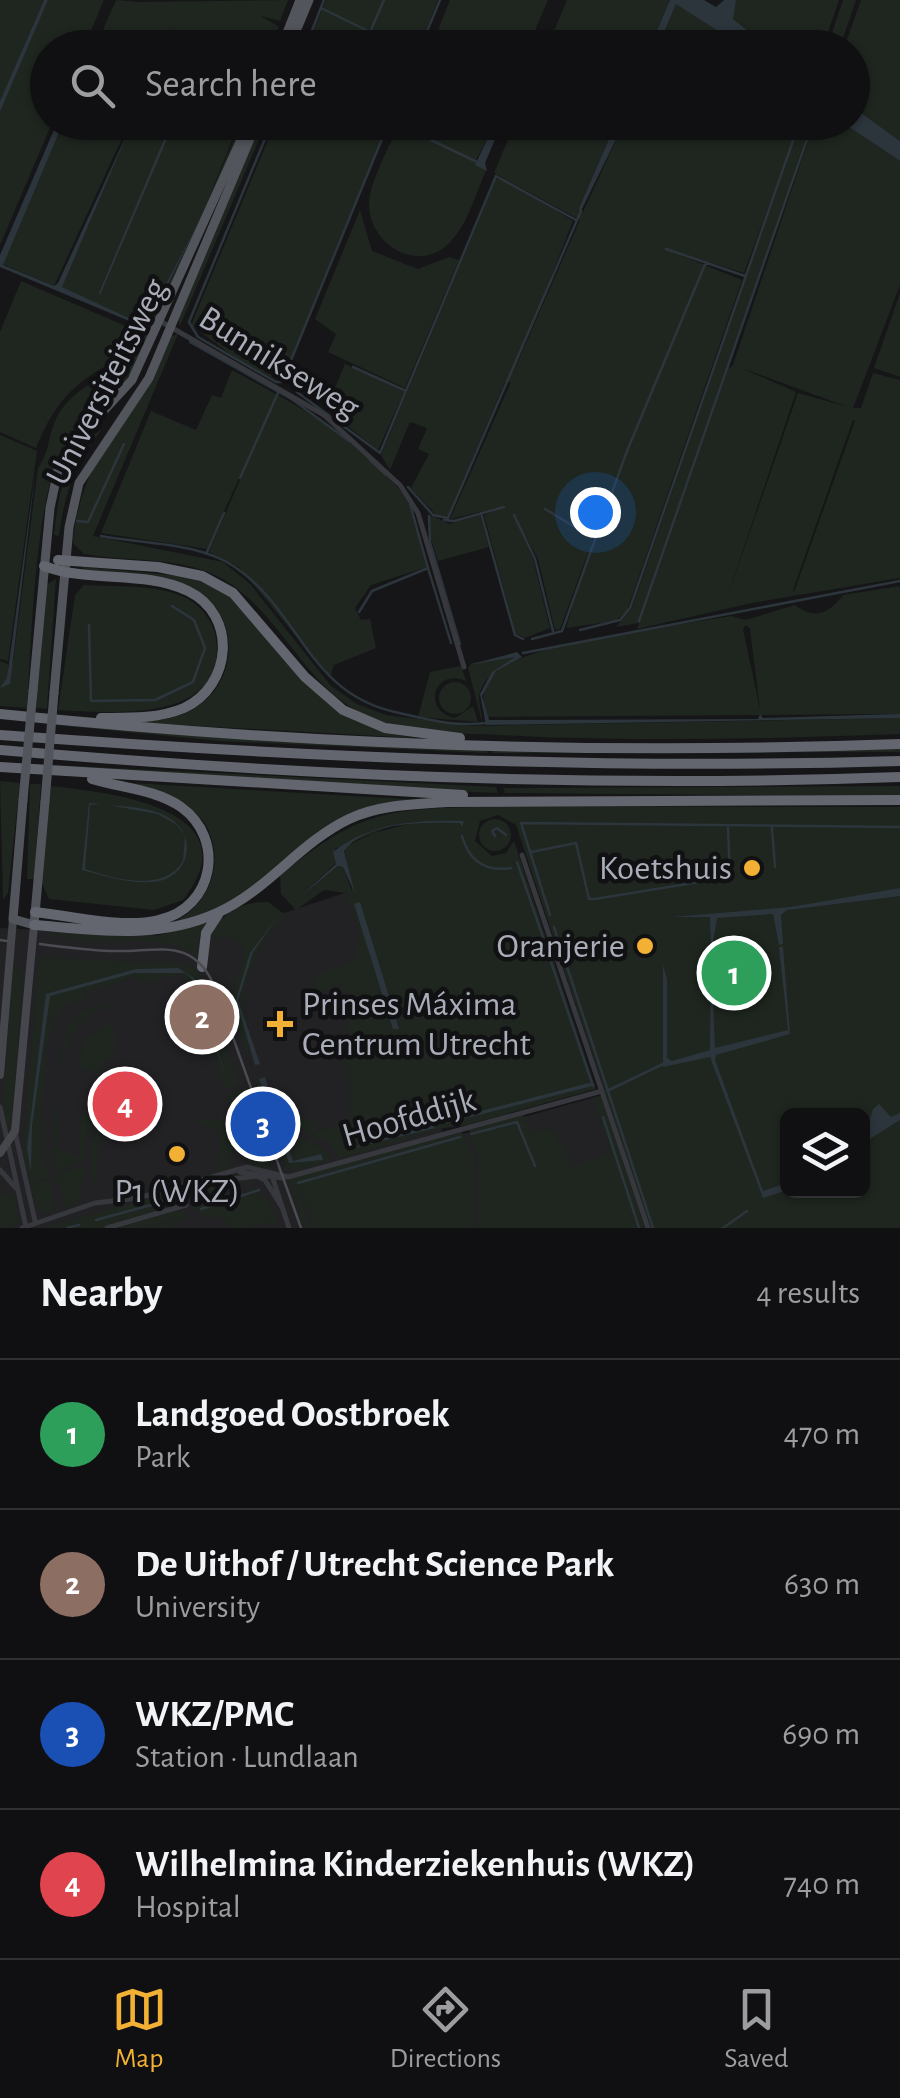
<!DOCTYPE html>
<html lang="en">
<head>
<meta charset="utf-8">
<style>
	body { margin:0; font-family:"Alegreya Sans",sans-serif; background:#1e1e20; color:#f1f3f6 }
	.controls { position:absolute; right:30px; bottom:30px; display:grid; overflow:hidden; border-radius:15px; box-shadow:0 2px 8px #0004 }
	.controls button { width:90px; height:90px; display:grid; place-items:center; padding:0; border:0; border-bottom:2px solid #303032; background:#101012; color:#f1f3f6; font:50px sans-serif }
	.you { position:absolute; left:595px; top:512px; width:35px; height:35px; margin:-25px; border:8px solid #fff; border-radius:50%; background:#1a73e8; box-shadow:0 0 0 15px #1a73e833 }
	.badge { display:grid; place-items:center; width:65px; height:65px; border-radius:50%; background:#f2b134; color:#fff; font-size:32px; font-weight:700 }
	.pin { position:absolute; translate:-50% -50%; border:5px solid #fff; box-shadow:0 2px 10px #0006 }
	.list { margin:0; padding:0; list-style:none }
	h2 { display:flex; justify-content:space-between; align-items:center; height:130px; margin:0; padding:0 40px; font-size:42px }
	h2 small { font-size:32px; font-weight:400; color:#9c9d9f }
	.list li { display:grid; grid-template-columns:65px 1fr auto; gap:30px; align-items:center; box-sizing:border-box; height:150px; padding:0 40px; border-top:2px solid #303032 }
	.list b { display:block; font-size:38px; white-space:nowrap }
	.list p { margin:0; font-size:32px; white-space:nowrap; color:#9c9d9f }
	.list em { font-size:32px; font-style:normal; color:#9c9d9f }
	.icon { flex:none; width:55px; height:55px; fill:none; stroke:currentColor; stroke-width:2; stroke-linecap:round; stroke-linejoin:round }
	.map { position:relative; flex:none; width:900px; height:1228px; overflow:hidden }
	.search { position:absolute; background:#101012; box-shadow:0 2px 8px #0004; left:30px; right:30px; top:30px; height:110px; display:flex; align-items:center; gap:25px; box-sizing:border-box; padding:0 35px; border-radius:55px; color:#9c9d9f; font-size:38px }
	.sheet { height:730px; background:#101012 }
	nav { display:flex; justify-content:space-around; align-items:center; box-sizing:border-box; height:140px; border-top:2px solid #303032; background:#101012; font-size:28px; color:#9c9d9f }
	nav a { display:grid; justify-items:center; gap:5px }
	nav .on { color:#f2b134 }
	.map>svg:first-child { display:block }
</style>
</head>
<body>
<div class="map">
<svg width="900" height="1228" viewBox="0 0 900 1228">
	<rect width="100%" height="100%" fill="#161618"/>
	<path fill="#222225" d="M360,888L445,1139L599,1096L645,1228H0V928L207,938Z"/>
	<path fill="#1e261f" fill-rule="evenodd" d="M0,0H44L0,101Z
		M48,0H104L84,47L48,48V122L52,123L0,245V112Z
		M116,0L138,2L288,0L280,21L261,16L279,27L270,47H164L172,25L162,47L95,48Z
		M326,0H438L419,47H307Z
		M450,0H548L528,47L431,48Z
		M567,0H670L650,47L547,48Z
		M736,0H839L823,47H769L731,17Z
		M843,0H856L840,47L827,48Z
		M861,0H900V141L853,107L852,48H844Z
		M676,4H681L743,47L658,48Z
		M63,123H129L54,286L2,264Z
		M132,123H239L208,200L241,123H247L152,331L146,328L207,206L144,325L61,287Z
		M259,123H266L180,326L177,316Z
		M275,123H388L282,379L277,380L241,362L191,325Z
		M400,123H495L476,160L486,170C475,195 467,228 446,246C414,273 368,242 369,203C371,178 390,146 400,123Z
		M515,123H616L579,208L583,212L624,123H811L640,622L728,369L733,365L814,123H843L900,161V285L853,408H861L873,373L900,380V578L752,603L637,629L639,623L616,627L632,608L797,130L744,273L665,249L742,280L627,611L615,621L566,628L589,550L560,629L555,630L538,559L512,512L533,559L550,628L525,638L516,634L484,515L506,506L450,519L511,382H505L448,516L436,515L411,488L429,454L418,449L427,428L410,422L390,470L381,455L496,179H504L573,221L512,375L580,220L494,173ZM739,367L848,407L798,393L725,604L796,392ZM853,420L855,421L794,592L793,590Z
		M360,210L372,251L418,269L449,257L459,260L405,388L328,352L336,334L315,319Z
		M21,281L149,336C139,351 120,358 104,367C68,387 51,411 36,448L0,432V332Z
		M900,293V377L874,368Z
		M178,334L93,536L223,562L250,584L331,686L357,704L386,715L472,726L900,718V734C767,739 632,742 499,735C456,733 404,734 365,715C301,685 279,607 217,576C176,556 128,562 84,554L73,543C78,467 132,401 169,337Z
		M144,349C125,393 88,413 63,450C35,492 31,652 27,708L0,706V661L8,664V672L13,662L38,468C51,451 48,428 61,410C82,381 117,372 144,349Z
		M345,364L404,392L378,450L326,409Z
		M232,370C290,402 362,437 402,493C417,513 421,543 427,567L371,585L355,608L361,620L370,619L376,648L334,665L330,677L239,567L209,552L265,421L207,549L101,533L151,411L196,430L212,395L221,398Z
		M102,429C76,462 64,494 59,536L54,535C58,493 66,454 102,429Z
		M0,435L37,451L8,661L0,659Z
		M431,515L449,524L480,515L489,547L438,561L428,529Z
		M83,567L193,577L226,592L303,680L389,733L414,738L127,722C151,721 174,721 195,708C238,683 241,618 198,591C168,572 118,575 83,572Z
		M56,579L47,709L36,708L46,585Z
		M84,585C116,587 155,584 184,597C200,604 214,621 216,639C228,724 110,713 58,710L75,595Z
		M900,586V714L486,717C482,701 481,688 493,674C520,644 683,625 731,616L746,620L795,605C814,620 829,614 843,595ZM746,625L750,629L760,709L743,629Z
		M515,656C504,669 481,675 479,698C479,706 483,715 482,722L468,668L472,663Z
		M461,666L466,681C434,667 421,711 455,718L473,706L478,722L418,717L430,672Z
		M439 698a16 16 0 1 1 32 0a16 16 0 1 1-32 0Z
		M56,725L486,749L488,753L219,741Z
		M900,747V752L492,753L490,749Z
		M53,765L496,787L498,793L289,784Z
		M0,781L20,783L8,893L3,900Z
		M131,783L422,800C300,809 278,900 178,925C139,934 100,929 62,925C103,910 166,954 204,895C213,881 216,866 214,850C209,803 165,797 131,783Z
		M30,784H41L34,879H27Z
		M51,786C107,792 255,808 183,900L154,910L49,899L41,881Z
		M900,786V795L869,796L505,793L503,788Z
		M502,806L900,807V1228H650L516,825L498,815L480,821L475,841L492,856L506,853L514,841L596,1089L467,1125L438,1129L340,1159L329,1143L289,1122L283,1098L289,1117H308L318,1132L350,1121L349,1069L343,1068L349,1048V991L342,990V982H333L332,990H317L314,975L356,960L359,932L346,893L324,890L296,910L281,894L280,876C365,804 395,810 502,806ZM408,824L374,833L344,847L353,894L343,867L338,866L294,902L336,863L335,849L393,825ZM360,903L399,1029H393L354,904ZM788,1116H862V1190H788Z
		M479 835a16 16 0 1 1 32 0a16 16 0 1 1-32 0Z
		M268,902L288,917C267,925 240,984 243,1007C244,1017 249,1028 252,1037L247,1042L252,1066L229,1009L245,950L229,936L206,938C220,915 241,901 268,902Z
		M211,921L200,936L196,955C152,926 95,954 48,932L149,938Z
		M39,957L189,965L200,974L239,1085L225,1089L205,1027L200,1028L191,984L181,974L140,983L137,977L85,992L88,999L65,1005L54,1021L47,1044L40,1137L45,1138L39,1153L50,1176L31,1185L23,1152Z
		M12,969L23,970L13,1115L7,1135L2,1121Z
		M106,1004L108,1007C51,1025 59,1097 56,1147L79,1157L81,1114L96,1116L86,1137L84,1159L55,1173C50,1152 57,1040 71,1021C79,1011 94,1007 106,1004Z
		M110,1023L114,1027V1055L103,1062L98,1075L78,1067L85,1039Z
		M259,1079L268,1105L276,1103L284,1127L328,1153V1161L295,1171L286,1167L258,1093L255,1080Z
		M242,1089L272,1169L270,1170L247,1163L229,1118L233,1116L226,1094Z
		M601,1096L645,1228H478L477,1151L469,1130L523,1115L532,1134L553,1128L557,1141L563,1140L571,1166L611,1153L592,1098Z
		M197,1119L223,1120L233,1149L229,1169L203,1177L221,1167L219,1128L198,1125Z
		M103,1120L108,1124L99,1142L96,1183L90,1180L92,1142Z
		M462,1132L473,1154V1228H315L296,1182L310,1228H304L288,1179Z
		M85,1163L78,1205L65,1208L56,1176Z
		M259,1178L100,1228H43L186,1188Z
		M49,1179L56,1209L46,1214L40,1212L31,1187Z
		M256,1189L269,1202L278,1222L235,1228L221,1216L203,1219L194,1206Z
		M13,1194L20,1223L0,1228V1195Z
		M184,1209L188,1218L168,1228H154L181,1216L141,1228H116Z"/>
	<path fill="#2c353c" d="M44,0H48L0,112V101Z
		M670,0H704L716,7L724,0H736L733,19L769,47H743L676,4L658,47H650Z
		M853,107L900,141V161L843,123L852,122Z
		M57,123H63L3,265L54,286L58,283L132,123L62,287L144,325L207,206L146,328L0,267V255Z
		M171,123H174L100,295L99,293Z
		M495,123H502L485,163L487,171L475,165Z
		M616,123H624L580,213L579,208Z
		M36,467L11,676L10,684L0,688L7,678Z
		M517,652L522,657L496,671L482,696L489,720L758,719L760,714L763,718L900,714V718L486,725L480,694L492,672L515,657L469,665Z
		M89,803L101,804L90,805L85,869C115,879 164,893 183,861L185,836L177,825L158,814L108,805C128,807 151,807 169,818C197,834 191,874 159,881C135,886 105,876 82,870Z
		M464,821L462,827L460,823C426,822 366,821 344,851L355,894L343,867L338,866L294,902L336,864L333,852C371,822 418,820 464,821Z
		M900,888V896L787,910L781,915L783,944L779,945L773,914L717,918L711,953L710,917H672L791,907Z
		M360,902L399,1029H393L354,904Z
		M278,916L253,952L238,1000L260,1064L255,1065L236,1000L250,953Z
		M779,947H783L790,1034L716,1055L715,1060L763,1191L787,1183V1190L763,1198L710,1057L663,1067V965L667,979V1058L672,1061L710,1050L711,955L715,1048L788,1030Z
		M178,968L194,978L229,1085L192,979L185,973H134L50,996L32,1126L31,1172L27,1148L46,994L136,969Z
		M265,1077L293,1161L321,1154L323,1160L289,1163L259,1079Z
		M589,1083L596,1085L443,1124L447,1120Z
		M232,1095L257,1153L255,1161L248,1154Z
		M879,1104L891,1117L900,1113V1120L863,1143L873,1109Z
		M423,1112L435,1128L337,1152L423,1127Z"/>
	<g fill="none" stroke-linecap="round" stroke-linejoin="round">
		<path stroke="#2c353c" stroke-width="2.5" d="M321,8L370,32L384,0
			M305,48L324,0
			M420,48L440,0
			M272,122L189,322L198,337L276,382H282L389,122
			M402,126L477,162
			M496,176L576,220
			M666,249L745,276
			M190,342L293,400L349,441
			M353,367L406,391
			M297,392L380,453L496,176
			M370,460L386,475
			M240,478L278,393
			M408,487L433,515L448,518L581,211
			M410,504L428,568
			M545,509L573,526
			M481,513L515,635L523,639
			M514,515L535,559L553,631
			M429,516L430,542L460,644
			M444,520L454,521L504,507
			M77,521L88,522L124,444
			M101,536C143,544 198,542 235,567C300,611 308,693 395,712C426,719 454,727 486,723
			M207,552L224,513
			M359,612L372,591L428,568L451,643
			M639,621L813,122
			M89,625L91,701L155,700L193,682L205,648L194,620L172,606
			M580,630L620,620L630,608L796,132
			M532,639L562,631L627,451L706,262
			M523,653L900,581
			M772,828L775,867
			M462,836C469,861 485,872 511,868
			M495,836L492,831L497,828L506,835
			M531,852L576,843L589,899H595L730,877L728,828
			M517,862L546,946
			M550,915L521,823L900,827
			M554,927L653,1228
			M550,959L593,1086
			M607,1091L663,1064
			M603,1117L639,1228
			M471,1134L517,1122L535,1166
			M298,1183L460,1137
			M201,1209L259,1190
			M96,1220L195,1193
			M67,1228L79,1225
			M723,1228L747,1211"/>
		<path stroke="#37383d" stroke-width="5" d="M160,321L324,415L400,485L418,513L464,667
			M522,855L648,1228
			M0,1107L26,1227
			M15,1132L35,1221
			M0,1170L16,1188
			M240,1172L282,1178
			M273,1179L289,1228
			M198,1183L257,1176L265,1180L283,1209
			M22,1228L95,1203L138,1198L247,1167L288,1177L602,1091
			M107,1228L186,1205"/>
		<path stroke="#45474d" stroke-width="8" d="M0,1075L13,919
			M0,1153L15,1131L34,925"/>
		<path stroke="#53555c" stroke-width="9" d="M281,48L300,0
			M289,48L309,0
			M33,691L50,508L58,470L76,441L132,380L249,122
			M54,693L69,527L79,483L149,378L257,122
			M23,800L13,919L34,925L45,802"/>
		<path stroke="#63666e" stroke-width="10" d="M58,560L158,567L202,576L233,593L305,677L343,710L385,728L460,738
			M44,566C89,583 145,570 188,591C238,615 232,686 184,708C158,719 129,718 101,718
			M0,714C299,745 600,755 900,744
			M0,735C300,757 599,770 900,761
			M0,750C299,776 600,788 900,777
			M0,767L463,795
			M35,912C73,916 122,929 159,920C214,908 226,839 181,807C155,789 121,788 92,779
			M34,925C97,930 157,940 217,913C267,891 299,843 349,819C379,805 414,804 447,802L900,800
			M202,967L206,933L219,913"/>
		<path stroke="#4a4c52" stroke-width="2.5" d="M0,940L7,941
			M40,944C63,947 87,950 110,951C157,953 194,934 216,990L301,1228"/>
		<path stroke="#53555c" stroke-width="9" d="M23,800L33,691
			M45,802L54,693"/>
	</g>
	<g fill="#f2b134" stroke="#111113" stroke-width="4">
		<circle cx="752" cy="868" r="10"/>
		<circle cx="645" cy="946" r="10"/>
		<path d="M275 1009h10v10h10v10h-10v10h-10v-10h-10v-10h10z"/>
		<circle cx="177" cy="1154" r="10"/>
	</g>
	<g text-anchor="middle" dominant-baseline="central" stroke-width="9" stroke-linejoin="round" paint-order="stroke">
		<g font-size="35" fill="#a8adb8" stroke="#111113">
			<text transform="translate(279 363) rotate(32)">Bunnikseweg</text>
			<text transform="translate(107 382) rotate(-63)">Universiteitsweg</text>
			<text transform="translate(409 1118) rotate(-16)">Hoofddijk</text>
		</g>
		<g font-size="35" fill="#a8adb8" stroke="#111113" text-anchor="end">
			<text x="732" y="868">Koetshuis</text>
			<text x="625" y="946">Oranjerie</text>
			<text x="302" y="1004" text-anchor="start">Prinses Máxima<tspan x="302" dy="40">Centrum Utrecht</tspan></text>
			<text x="177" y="1191" text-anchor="middle">P1 (WKZ)</text>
		</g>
	</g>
</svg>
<div class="controls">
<button><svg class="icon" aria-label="layers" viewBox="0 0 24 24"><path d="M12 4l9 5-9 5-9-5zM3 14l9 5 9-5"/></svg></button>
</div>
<div class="you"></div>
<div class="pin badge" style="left:734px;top:973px;background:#2e9e5b">1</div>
<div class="pin badge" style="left:202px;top:1017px;background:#8d6e63">2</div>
<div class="pin badge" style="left:263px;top:1124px;background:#1a4fb4">3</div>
<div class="pin badge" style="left:125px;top:1104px;background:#e0444e">4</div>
<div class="search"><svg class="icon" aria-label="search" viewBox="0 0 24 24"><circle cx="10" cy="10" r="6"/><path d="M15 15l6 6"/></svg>Search here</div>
</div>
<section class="sheet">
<h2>Nearby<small>4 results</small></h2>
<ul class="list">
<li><span class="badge" style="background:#2e9e5b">1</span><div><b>Landgoed Oostbroek</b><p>Park</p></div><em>470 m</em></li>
<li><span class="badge" style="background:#8d6e63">2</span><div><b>De Uithof / Utrecht Science Park</b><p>University</p></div><em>630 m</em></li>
<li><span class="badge" style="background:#1a4fb4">3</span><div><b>WKZ/PMC</b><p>Station · Lundlaan</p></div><em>690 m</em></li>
<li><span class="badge" style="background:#e0444e">4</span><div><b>Wilhelmina Kinderziekenhuis (WKZ)</b><p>Hospital</p></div><em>740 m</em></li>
</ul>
</section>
<nav>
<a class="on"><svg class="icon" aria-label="map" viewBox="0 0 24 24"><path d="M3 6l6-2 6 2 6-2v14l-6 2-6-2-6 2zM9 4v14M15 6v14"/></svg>Map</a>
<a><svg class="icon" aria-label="directions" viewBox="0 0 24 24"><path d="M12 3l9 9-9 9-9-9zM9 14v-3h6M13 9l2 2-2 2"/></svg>Directions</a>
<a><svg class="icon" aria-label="saved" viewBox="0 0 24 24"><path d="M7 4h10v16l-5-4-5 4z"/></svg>Saved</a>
</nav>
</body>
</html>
